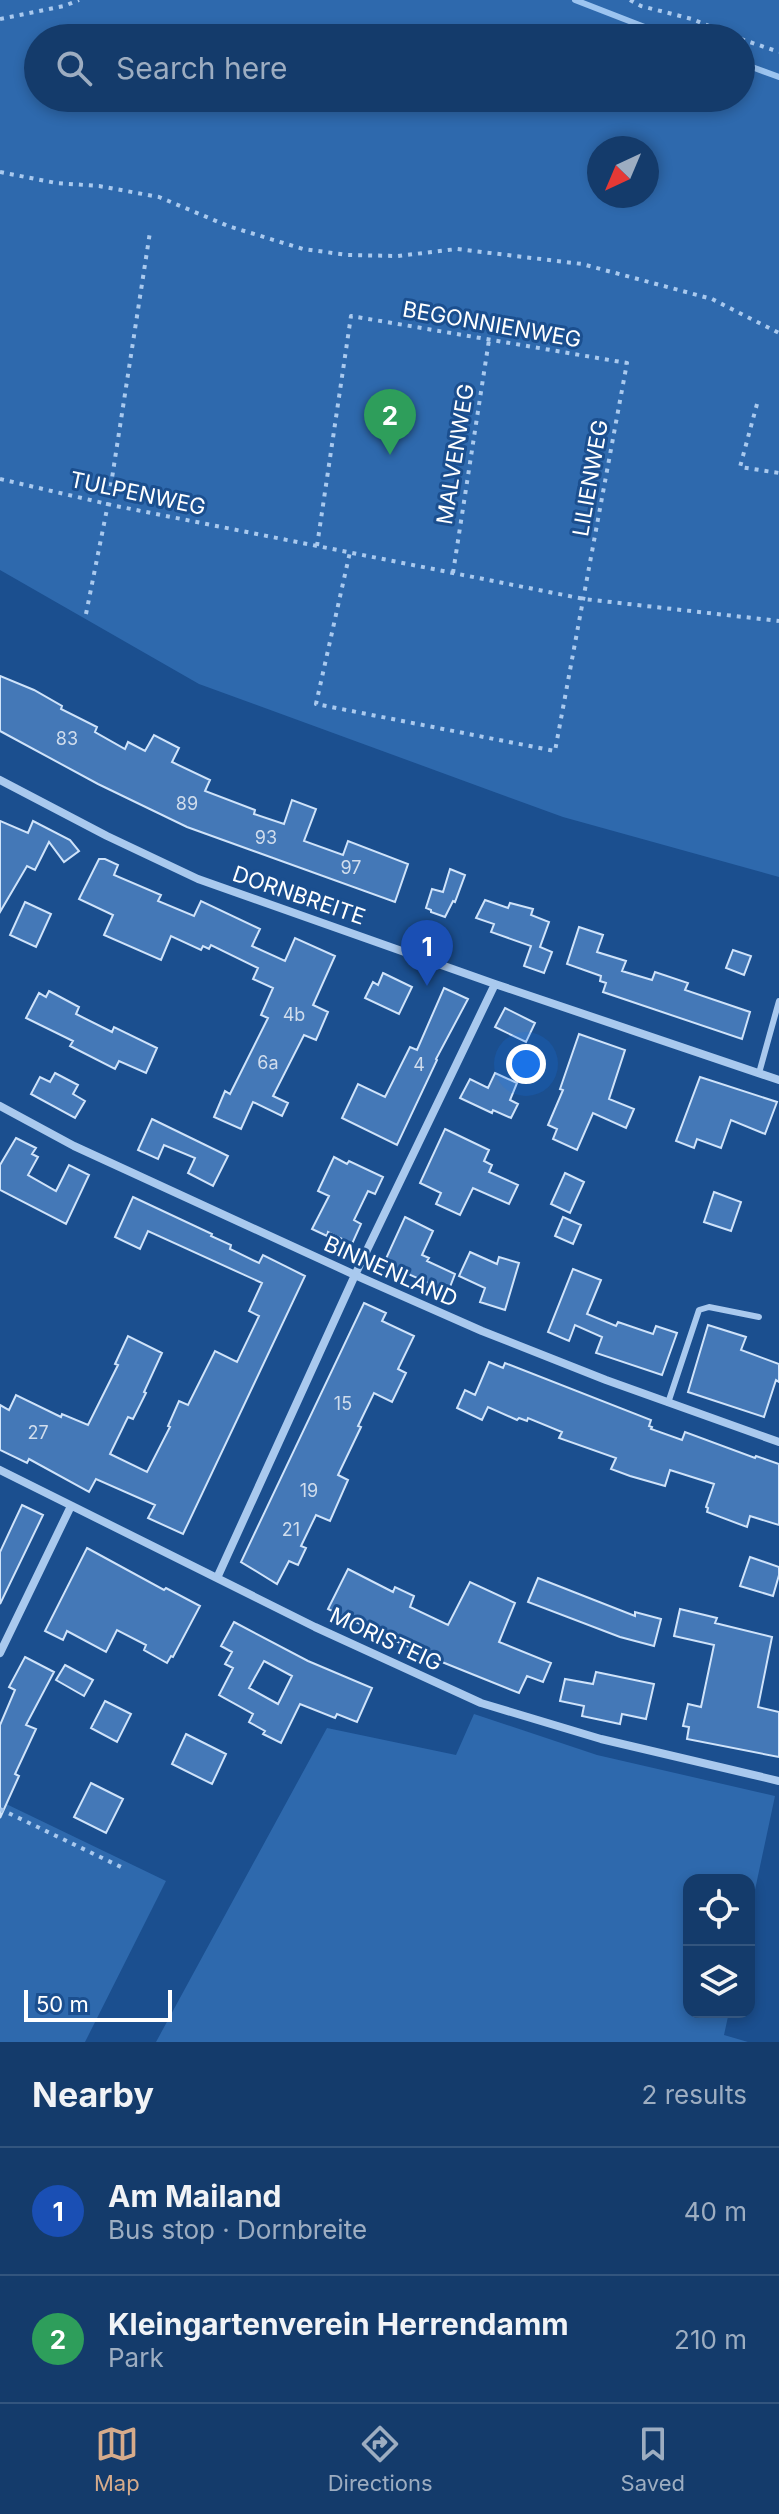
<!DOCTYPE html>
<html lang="en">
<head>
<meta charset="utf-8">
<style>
	body { margin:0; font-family:Inter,sans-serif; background:#214673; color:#f1f3f6 }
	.controls { position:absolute; right:24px; bottom:24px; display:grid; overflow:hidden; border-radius:16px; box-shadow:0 4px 12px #0003 }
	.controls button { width:72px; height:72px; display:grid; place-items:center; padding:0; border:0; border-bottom:2px solid #33557e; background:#143b6b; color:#f1f3f6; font:40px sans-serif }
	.compass { position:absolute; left:587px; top:136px; width:72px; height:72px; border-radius:50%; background:#143b6b; box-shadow:0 4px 12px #0003; rotate:224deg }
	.scale { position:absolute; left:24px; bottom:20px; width:148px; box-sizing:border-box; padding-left:8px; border:4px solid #fff; border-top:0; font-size:22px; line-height:28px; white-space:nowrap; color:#fff; -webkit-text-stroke:6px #1b4f8f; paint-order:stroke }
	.you { position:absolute; left:526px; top:1064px; width:28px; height:28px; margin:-20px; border:6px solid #fff; border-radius:50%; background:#1a73e8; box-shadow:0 0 0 12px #1a73e833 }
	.badge { display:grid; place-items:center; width:52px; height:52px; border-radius:50%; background:#d6ab8b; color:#fff; font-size:26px; font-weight:700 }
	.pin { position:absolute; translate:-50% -66px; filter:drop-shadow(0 2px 4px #0008) }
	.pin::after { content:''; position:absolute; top:42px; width:28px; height:24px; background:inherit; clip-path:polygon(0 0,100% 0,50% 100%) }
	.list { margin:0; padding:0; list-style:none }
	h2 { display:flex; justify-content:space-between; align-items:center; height:104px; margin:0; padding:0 32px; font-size:34px }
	h2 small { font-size:26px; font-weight:400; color:#9dadc1 }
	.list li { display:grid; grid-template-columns:52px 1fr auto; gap:24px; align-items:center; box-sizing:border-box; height:128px; padding:0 32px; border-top:2px solid #33557e }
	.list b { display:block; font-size:30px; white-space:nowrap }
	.list p { margin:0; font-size:26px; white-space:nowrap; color:#9dadc1 }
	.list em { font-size:26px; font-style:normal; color:#9dadc1 }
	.icon { flex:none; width:44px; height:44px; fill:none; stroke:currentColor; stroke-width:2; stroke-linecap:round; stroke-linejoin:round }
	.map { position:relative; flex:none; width:779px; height:2042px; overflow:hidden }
	.search { position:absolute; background:#143b6b; box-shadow:0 4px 12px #0003; left:24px; right:24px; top:24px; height:88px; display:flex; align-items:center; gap:20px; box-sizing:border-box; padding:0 28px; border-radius:44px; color:#9dadc1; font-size:30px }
	.sheet { height:360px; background:#143b6b }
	nav { display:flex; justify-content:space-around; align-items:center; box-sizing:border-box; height:112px; border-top:2px solid #33557e; background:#143b6b; font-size:22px; color:#9dadc1 }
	nav a { display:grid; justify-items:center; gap:4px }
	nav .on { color:#d6ab8b }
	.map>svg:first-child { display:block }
</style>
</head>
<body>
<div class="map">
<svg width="779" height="2042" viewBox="0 0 779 2042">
	<rect width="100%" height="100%" fill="#1b4f8f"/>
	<path fill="#2e69ad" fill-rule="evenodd" d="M0,0H779V877L563,817L199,684L0,570ZM38,38H741V98H38ZM599,148H647V196H599Z
		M474,1714L597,1755L775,1796L749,1918V1880H689V2012H729L724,2035L748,2042H156L327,1728L456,1755Z
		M0,1801L166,1881L85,2042H0Z"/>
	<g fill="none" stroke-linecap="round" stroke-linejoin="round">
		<path stroke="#9cc4f0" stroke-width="6" d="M575,0L673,38
			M741,63L779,77"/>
	</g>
	<path fill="#4478b7" stroke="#cfe3fa" stroke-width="2" fill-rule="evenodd" d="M0,676L34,690L62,706L61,709L97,727L95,732L125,749L128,742L145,751L154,735L179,748L172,762L210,780L205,791L255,810L254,814L284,824L292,800L316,809L304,841L343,855L348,841L408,864L395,902L187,827L98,784L0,731Z
		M0,821L28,833L33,821L70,840L79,851L64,862L49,842L35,870L27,866L0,912Z
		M99,859H105L118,865L114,875L161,895L158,901L194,916L201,901L260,929L252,946L285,961L295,938L335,956L313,1005L328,1012L316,1040L304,1035L273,1096L288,1103L282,1116L253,1102L241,1129L214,1117L225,1091L230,1094L268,1018L261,1015L273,988L253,979L258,968L211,945L209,949L203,946L201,950L171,936L161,960L104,935L113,915L79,899Z
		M450,869L465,875L455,902L453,901L445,917L431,912V910L426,908L432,889L443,892Z
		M485,900L508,908L510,903L533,909L531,915L549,922L540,947L552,952L544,973L524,966L531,946L491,932L494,924L476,918Z
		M25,902L51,914L36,947L10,935Z
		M579,927L603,935L597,952L626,961L622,971L652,980L655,972L688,983L685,990L750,1012L742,1039L603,992L606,983L600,981L601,976L567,964Z
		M733,950L751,956L744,975L726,968Z
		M383,973L412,987L399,1014L365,998L373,982L378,985Z
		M444,988L468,999L436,1059L437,1060L397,1145L342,1118L358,1084L385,1097L410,1047L417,1050Z
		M49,991L79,1007L76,1014L112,1032L114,1027L157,1048L146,1073L119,1061L115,1069L70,1046L73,1041L26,1018L39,993L46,997Z
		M505,1008L535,1023L526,1042L495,1027Z
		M579,1034L625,1050L609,1099L634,1109L626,1128L593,1113L577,1150L553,1139L557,1129L548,1125L563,1090L560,1089Z
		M55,1073L78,1085L73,1094L85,1101L75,1118L31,1094L40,1077L50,1082Z
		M495,1073L517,1083L510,1100L518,1104L511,1118L493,1110L492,1113L460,1098L470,1079L488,1088Z
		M700,1077L777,1102L765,1134L731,1120L721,1148L697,1139L694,1148L676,1141Z
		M152,1119L228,1156L213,1186L188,1173L195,1158L164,1145L158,1159L138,1150Z
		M445,1129L489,1150L484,1161L492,1165L489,1172L518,1185L509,1204L473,1188L460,1215L436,1204L441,1193L420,1183Z
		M16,1138L36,1148L32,1154L38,1157L28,1175L56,1191L69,1165L89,1175L66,1224L0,1190V1165Z
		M334,1157L347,1164L349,1161L383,1177L375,1194L368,1191L354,1220L361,1224L352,1244L328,1232L327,1236L312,1229L329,1196L318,1191Z
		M565,1173L584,1182L570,1213L551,1204Z
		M714,1192L741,1202L731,1231L704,1222Z
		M133,1197L212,1234L211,1236L231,1245L230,1249L259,1263L263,1255L305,1276L183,1534L148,1518L155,1505L96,1479L89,1492L29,1459L27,1463L0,1450V1405L9,1410L16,1395L61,1417L62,1414L88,1425L118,1365L115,1364L128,1336L162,1353L144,1392L146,1393L133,1419L128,1417L110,1454L147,1472L170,1427L168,1426L179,1401L188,1405L215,1351L237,1362L259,1316L249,1311L262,1283L148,1231L140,1249L115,1237Z
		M405,1217L433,1231L422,1255L429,1258L427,1261L455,1274L448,1292L384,1263Z
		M563,1217L581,1225L573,1244L555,1236Z
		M470,1252L497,1264L499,1257L519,1263L505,1310L480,1302L485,1288L459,1276Z
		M573,1269L601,1280L587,1314L616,1326L618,1322L653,1334L656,1326L677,1333L662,1375L596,1353L602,1337L575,1325L569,1341L548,1332Z
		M364,1303L386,1313L382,1321L414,1336L398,1369L406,1373L392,1402L374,1393L358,1426L361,1427L338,1475L348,1480L330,1521L316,1515L301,1546L306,1548L298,1565L289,1561L277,1584L241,1562Z
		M708,1325L746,1337L741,1350L779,1364V1382L776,1380L764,1417L688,1392Z
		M489,1362L503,1368L505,1363L651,1420L649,1426L652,1427L651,1429L682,1440L685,1432L755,1458L756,1456L779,1464V1525L750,1516L747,1527L707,1512L708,1508L706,1507L714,1484L670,1470L665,1486L630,1476L611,1469L616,1458L559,1438L562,1432L528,1418L527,1421L519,1418L517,1420L488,1407L482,1420L457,1408L465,1390L475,1395Z
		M22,1505L43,1515L0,1604V1552Z
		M87,1548L164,1590L166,1588L200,1606L173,1657L171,1656L167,1663L144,1650L146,1645L117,1630L106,1652L67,1631L63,1640L45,1631Z
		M750,1557L779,1567V1575L773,1596L740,1586Z
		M348,1569L393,1592L395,1587L414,1596L410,1607L448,1625L470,1582L515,1603L499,1642L551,1663L543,1682L527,1676L519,1693L432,1658L328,1609Z
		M538,1578L635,1616V1612L661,1619L654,1646L620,1637L528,1602Z
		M680,1609L717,1618L715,1623L772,1637L758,1707L779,1712V1757L687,1739L689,1727L683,1726L688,1704L701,1707L714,1645L674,1636Z
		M234,1622L308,1661L372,1688L357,1722L337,1714L335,1718L300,1704L281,1743L263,1734L265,1731L249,1722L253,1714L219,1695L233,1668L225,1664L232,1652L221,1646ZM264,1661L292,1676L278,1704L249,1688Z
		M25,1657L54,1672L26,1725L36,1729L15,1774L19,1776L0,1818V1725L15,1690L9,1687Z
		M65,1665L93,1680L84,1696L56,1680Z
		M596,1672L654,1684L646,1719L622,1714L620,1724L582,1716L584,1706L560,1701L565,1679L593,1684Z
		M105,1701L131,1714L117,1742L91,1728Z
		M186,1734L226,1754L212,1784L172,1764Z
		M91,1783L123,1799L106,1833L74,1817Z"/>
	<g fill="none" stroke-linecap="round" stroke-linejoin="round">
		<path stroke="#a9c9ee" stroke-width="4" stroke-dasharray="4 6" stroke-linecap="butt" d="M630,0L641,6L692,19L738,38
			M0,19L64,6L79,0
			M741,39L779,52
			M0,172L56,183L99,186L159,197L228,226L303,249L348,255L398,256L457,249L582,264L712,299L779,333
			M757,404L740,467L779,473
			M0,479L116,506L584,599L779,621
			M317,546L351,316L627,363L555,751L316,704L350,552
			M453,573L489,340
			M86,614L108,504L150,232
			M0,1809L121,1867"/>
		<path stroke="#a9c9ee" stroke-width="6" d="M759,1073L779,1001
			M668,1403L699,1310L709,1307L759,1317"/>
		<path stroke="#a9c9ee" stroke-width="8" d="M0,780L107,836L198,879L495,984L779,1080
			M0,1106L74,1146L355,1275L482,1331L606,1380L779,1442
			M0,1470L315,1627L481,1703L601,1739L779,1781
			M217,1578L355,1275L495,984
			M0,1653L71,1506"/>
	</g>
	<g text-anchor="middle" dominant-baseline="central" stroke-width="6" stroke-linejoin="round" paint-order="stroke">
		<g font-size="18" fill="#d0dded">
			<text x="67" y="738">83</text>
			<text x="187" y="803">89</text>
			<text x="266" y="837">93</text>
			<text x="351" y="867">97</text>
			<text x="294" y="1014">4b</text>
			<text x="268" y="1062">6a</text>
			<text x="419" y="1064">4</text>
			<text x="343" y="1403">15</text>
			<text x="38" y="1432">27</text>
			<text x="309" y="1490">19</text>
			<text x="291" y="1529">21</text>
		</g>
		<g font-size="22" fill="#fff" stroke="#1b4f8f">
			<text transform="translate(492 324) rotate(10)">BEGONNIENWEG</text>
			<text transform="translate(455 454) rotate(-81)">MALVENWEG</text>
			<text transform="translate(590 478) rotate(-80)">LILIENWEG</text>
			<text transform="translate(138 493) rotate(12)">TULPENWEG</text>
			<text transform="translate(299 895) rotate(19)">DORNBREITE</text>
			<text transform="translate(391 1271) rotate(24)">BINNENLAND</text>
			<text transform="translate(386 1639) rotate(25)">MORISTEIG</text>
		</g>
	</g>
</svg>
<div class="controls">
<button><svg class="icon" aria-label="locate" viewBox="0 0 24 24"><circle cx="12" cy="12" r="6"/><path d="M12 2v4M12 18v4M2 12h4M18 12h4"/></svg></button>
<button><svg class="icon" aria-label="layers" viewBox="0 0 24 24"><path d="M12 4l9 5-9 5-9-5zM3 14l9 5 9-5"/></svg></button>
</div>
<svg class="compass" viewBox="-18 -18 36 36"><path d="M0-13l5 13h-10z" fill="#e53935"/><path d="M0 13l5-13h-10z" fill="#9dadc1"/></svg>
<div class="scale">50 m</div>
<div class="you"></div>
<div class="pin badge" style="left:427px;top:986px;background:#1a4fb4">1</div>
<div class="pin badge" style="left:390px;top:455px;background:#2e9e5b">2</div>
<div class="search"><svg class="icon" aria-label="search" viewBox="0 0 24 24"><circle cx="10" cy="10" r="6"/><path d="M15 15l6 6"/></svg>Search here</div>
</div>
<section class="sheet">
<h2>Nearby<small>2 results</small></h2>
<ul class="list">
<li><span class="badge" style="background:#1a4fb4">1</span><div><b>Am Mailand</b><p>Bus stop · Dornbreite</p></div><em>40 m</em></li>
<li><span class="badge" style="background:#2e9e5b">2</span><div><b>Kleingartenverein Herrendamm</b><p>Park</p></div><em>210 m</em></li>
</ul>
</section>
<nav>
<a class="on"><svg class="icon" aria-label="map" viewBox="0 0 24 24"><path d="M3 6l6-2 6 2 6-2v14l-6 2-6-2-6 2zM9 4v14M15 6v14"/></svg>Map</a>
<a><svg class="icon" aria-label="directions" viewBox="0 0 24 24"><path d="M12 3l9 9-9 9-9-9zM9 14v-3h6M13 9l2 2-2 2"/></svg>Directions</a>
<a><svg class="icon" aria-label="saved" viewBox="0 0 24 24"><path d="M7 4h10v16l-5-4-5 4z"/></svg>Saved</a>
</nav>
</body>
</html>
